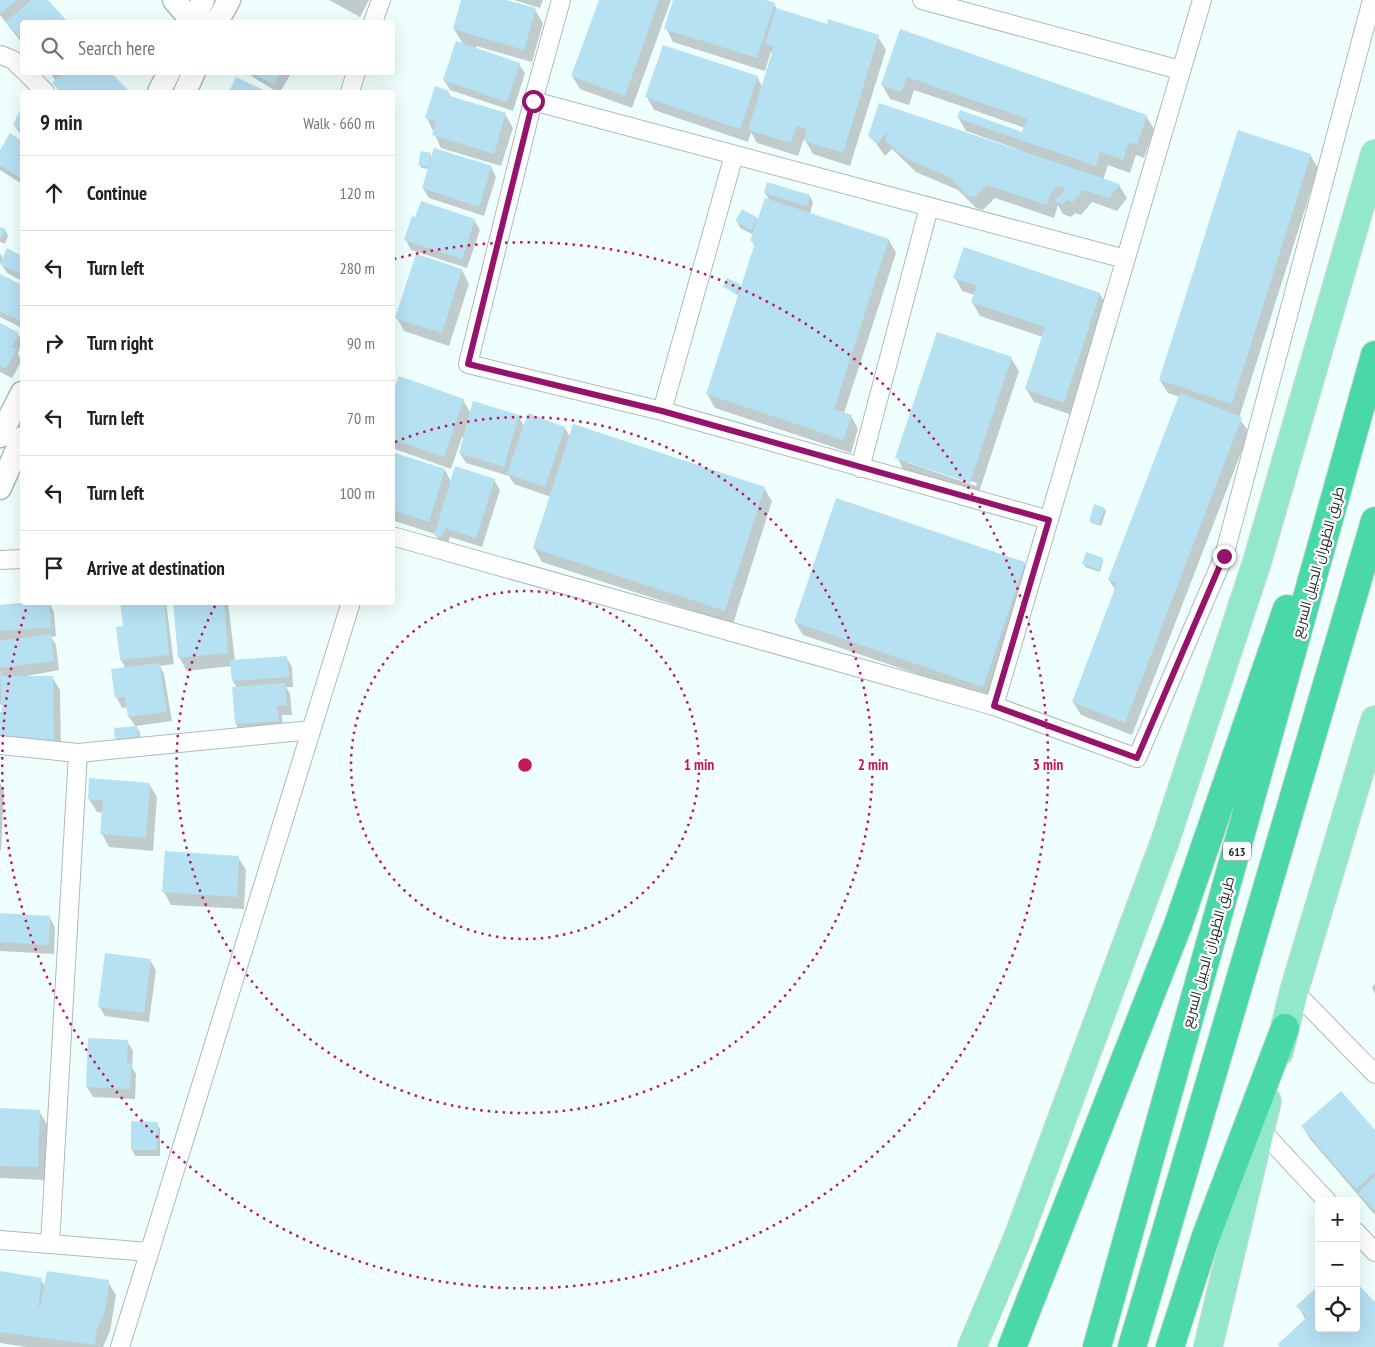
<!DOCTYPE html>
<html lang="en">
<head>
<meta charset="utf-8">
<style>
	body { margin:0; font-family:"PT Sans Narrow",Cairo,sans-serif; background:#f2f2f2; color:#202124 }
	.controls { position:absolute; right:15px; bottom:15px; display:grid; overflow:hidden; border-radius:5px; box-shadow:0 5px 20px #0002 }
	.controls button { width:45px; height:45px; display:grid; place-items:center; padding:0; border:0; border-bottom:1px solid #e0e0e0; background:#fff; color:#202124; font:25px sans-serif }
	.stop { position:absolute; width:15px; height:15px; margin:-11px; border:4px solid #96136b; border-radius:50%; background:#fff }
	.stop.end { background:#96136b; border-color:#fff; box-shadow:0 1px 5px #0008 }
	.list { margin:0; padding:0; list-style:none }
	h2 { display:flex; justify-content:space-between; align-items:center; height:65px; margin:0; padding:0 20px; font-size:21px }
	h2 small { font-size:16px; font-weight:400; color:#757577 }
	.list li { display:grid; grid-template-columns:32px 1fr auto; gap:15px; align-items:center; box-sizing:border-box; height:75px; padding:0 20px; border-top:1px solid #e0e0e0 }
	.list b { display:block; font-size:19px; white-space:nowrap }
	.list em { font-size:16px; font-style:normal; color:#757577 }
	.icon { flex:none; width:28px; height:28px; fill:none; stroke:currentColor; stroke-width:2; stroke-linecap:round; stroke-linejoin:round }
	.map { position:relative; flex:none; width:1375px; height:1347px; overflow:hidden }
	.search { position:absolute; background:#fff; box-shadow:0 5px 20px #0002; left:20px; top:20px; width:375px; height:55px; display:flex; align-items:center; gap:12px; box-sizing:border-box; padding:0 18px; border-radius:5px; color:#757577; font-size:19px }
	.panel { position:absolute; background:#fff; box-shadow:0 5px 20px #0002; left:20px; top:90px; width:375px; height:515px; border-radius:5px }
	.map>svg:first-child { display:block }
</style>
</head>
<body>
<div class="map">
<svg width="1375" height="1347" viewBox="0 0 1375 1347">
	<rect width="100%" height="100%" fill="#effffe"/>
	<path fill="#0003" fill-rule="evenodd" d="M0,0H46L66,22H22V43L0,15Z
		M329,0H369L360,17Z
		M462,0H501L535,10L543,23L532,62L476,46V48L519,64L525,73L513,111L450,90L444,80L463,44L454,29Z
		M514,0H543L540,8Z
		M600,0H671L632,108L580,89L572,76Z
		M675,0H762L774,4L778,10L827,26L878,37L886,50L850,166L813,154L804,138L798,156L757,143L751,132L748,142L654,110L647,97L757,77L763,88L773,55L771,51L765,71L673,42L666,28Z
		M901,31L1146,116L1154,129L1144,158L1136,155L1130,173L1108,165L1103,180L1119,185L1127,198L1117,211L1092,202L1081,215L1075,213L1071,217L1063,214L1058,205L1054,218L995,198L983,210L976,208L958,190L916,172L892,149L885,156L870,135L880,105L1016,151L1017,149L966,131L958,117L1023,134L1025,128L914,90L909,105L890,99L882,85Z
		M49,72H110L128,92H59L54,83L56,81Z
		M245,72H292L280,92H277Z
		M237,79L265,92H230Z
		M448,92L452,98L505,114L513,128L501,166L441,148L427,118Z
		M22,109V136L14,125Z
		M10,135L22,142V184L0,170V152Z
		M430,154L432,158L491,167L496,177L484,216L429,198L423,188L429,169L421,168L420,165Z
		M1310,155L1318,168L1239,418L1249,432L1132,735L1081,715L1073,702L1116,591L1109,580L1180,397L1168,393L1160,380Z
		M765,193L810,196L813,202L810,214L889,240L896,253L844,413L851,416L858,429L851,453L715,408L707,394L739,296L725,287L739,285L742,289L755,247L752,241L754,235L740,228L737,221L757,219L758,222L770,201Z
		M474,220L480,230L467,268L411,250L406,240Z
		M0,228L5,230L8,236L5,244L0,242Z
		M8,250L22,258V281L7,273L0,262V253L3,259Z
		M462,270L469,284L449,346L404,331L397,318Z
		M0,276L22,287V328L0,317Z
		M955,278L1100,294L1107,307L1072,415L1034,402L1026,389L1043,337L980,316L972,302L975,295L962,291Z
		M0,324L18,334L22,341L18,354L22,360L12,378L0,372Z
		M1011,358L1019,371L978,495L904,471L897,457ZM906,460L977,483L976,486L906,462Z
		M392,397L463,400L471,414L518,416L524,426L565,428L570,437L764,488L772,501L733,624L542,562L534,548L551,497L514,484L509,476L466,463L460,453L464,438L462,437L451,469L392,448Z
		M392,464L445,470L451,482L494,480L500,490L482,547L450,537L447,546L441,544L435,534L392,520Z
		M1104,509L1106,511L1101,526L1091,523L1090,520Z
		M1102,559L1103,561L1100,572L1085,567L1084,564Z
		M1024,563L1032,577L990,699L803,635L795,622Z
		M49,602L54,612L56,636L51,637L56,645L59,670L21,677H52L60,690L61,756H7L0,744V713H4V706L0,704V606Z
		M121,602H166L174,664L160,666L164,674L172,721L136,726L140,733L141,743L120,745L117,739L136,727L129,717L128,707L122,708L117,698L113,671L126,669L121,660L124,627Z
		M174,602H228L235,661L286,657L292,667L293,687H286L290,694L292,715H282L283,731L242,734L236,724L233,688H237L233,681L232,666L187,671L179,657Z
		M0,783L4,791L1,851L0,850Z
		M149,784L157,797L153,851L109,847L102,834L103,813L97,812L89,799Z
		M238,857L246,870L244,909L171,905L164,892Z
		M0,915L50,918L55,927L54,954L0,951Z
		M150,960L156,970L149,1022L105,1016L99,1006Z
		M1375,984V994L1372,987Z
		M127,1041L133,1051L132,1068L136,1074L135,1099L93,1097L87,1087Z
		M0,1110L39,1111L47,1124L45,1180L0,1178Z
		M157,1123L160,1129V1156H135L132,1149Z
		M1302,1126L1375,1132V1215L1310,1139Z
		M0,1273L41,1280L45,1286L108,1282L116,1295L110,1331L103,1347H26L0,1343Z
		M1375,1304V1347H1281L1306,1320L1298,1306L1319,1328H1356Z"/>
	<path fill="#b6e1f3" d="M0,0H16L0,14Z
		M31,0H48L68,22H22V40L6,22Z
		M461,0H506L536,8L524,50L453,29Z
		M599,0H659L625,96L571,76Z
		M673,0H766L775,3L757,58L664,29Z
		M776,8L827,24L828,19L879,35L843,153L804,141L807,129L797,126L791,143L748,130L774,46L765,44Z
		M900,29L1147,115L1137,145L1129,142L1123,160L1100,152L1096,166L957,118L960,110L1022,132L1027,119L907,77L901,92L881,85Z
		M456,41L520,63L507,102L443,80Z
		M663,45L758,76L740,129L645,97Z
		M64,72H110L130,92H60L52,83Z
		M252,72H281L274,85Z
		M236,77L268,92H229Z
		M435,86L449,91L447,95L506,113L494,154L432,135L436,121L425,118Z
		M879,103L1120,184L1109,198L1084,190L1073,202L1067,200L1063,204L1054,201L1066,189L1058,186L1050,194L1047,205L987,185L975,197L967,195L949,177L907,159L885,141L888,132L877,144L868,136Z
		M22,106V130L13,125Z
		M1238,130L1311,154L1232,404L1159,380Z
		M10,133L22,141V179L0,165V150Z
		M434,148L492,166L479,207L422,188Z
		M421,151L431,153L428,167L418,165Z
		M767,182L810,195L807,206L764,193Z
		M765,198L889,239L834,409L852,415L843,440L706,394L755,243L750,241Z
		M421,201L475,219L462,259L404,240L412,216L415,217Z
		M742,209L758,218L751,230L735,221Z
		M0,227L6,229L1,238H0Z
		M964,247L1100,293L1064,403L1025,389L1045,327L971,302L977,285L953,278Z
		M7,248L22,256V275L0,264Z
		M416,254L462,269L442,333L395,318Z
		M0,274L22,285V322L0,311Z
		M727,278L740,284L736,293L723,287Z
		M0,323L19,333L12,347L17,349L6,369L0,366Z
		M937,332L1012,357L970,483L895,458Z
		M399,376L464,399L444,457L392,439V393Z
		M1180,393L1242,417L1125,723L1072,702L1117,583L1108,580Z
		M473,401L519,415L504,467L459,453Z
		M528,413L565,427L545,487L507,474Z
		M573,424L765,487L725,611L533,548Z
		M395,453L445,469L429,522L392,510V460Z
		M455,466L495,479L476,538L445,528L442,537L434,535Z
		M836,498L1025,562L983,687L794,622Z
		M1094,504L1105,508L1099,524L1089,521Z
		M1086,552L1103,558L1099,570L1082,564Z
		M28,602H49L51,627L0,631V605Z
		M120,602H164L169,655L120,660L116,627L123,626Z
		M173,602H224L228,653L178,658Z
		M51,634L54,661L0,668V641Z
		M287,656L289,677L232,681L230,660Z
		M159,663L167,712L128,717L125,697L115,698L111,669Z
		M0,673H2V676H53L54,743L0,744V712H2Z
		M285,683L287,705L277,706L279,721L235,724L232,687Z
		M137,726L138,737L115,739L114,728Z
		M89,778L150,783L146,838L100,834L103,800L88,799Z
		M165,851L239,856L237,897L162,892Z
		M0,913L50,916L49,945L0,942Z
		M105,953L151,959L144,1013L98,1007Z
		M88,1038L128,1040L127,1063H131L130,1089L86,1087Z
		M1341,1091L1375,1130V1172L1356,1189L1301,1126Z
		M0,1108L40,1110L38,1167L0,1166Z
		M131,1121L158,1122L157,1150H131Z
		M1375,1176V1211L1358,1193Z
		M0,1271L42,1278L38,1309L41,1303L47,1271L109,1280L107,1301L103,1317L97,1328L95,1345L0,1332Z
		M1356,1282L1375,1302V1347H1280L1278,1344L1307,1317L1296,1306L1319,1285V1328H1356Z"/>
	<g fill="none" stroke-linecap="round" stroke-linejoin="round">
		<g stroke="#acbbbb" stroke-width="20">
			<path id="minor" d="M561,0L533,101L468,364L662,411L1049,520
				M922,0L1180,70
				M373,22L381,0
				M1,55L13,60L22,69
				M26,72L45,92
				M350,92L356,72
				M533,101L1125,259
				M662,411L734,155
				M860,468L929,207
				M392,536L994,706L1137,758L1224,556L1372,0
				M0,560L22,559
				M994,706L1202,0
				M0,745L78,753
				M1294,991L1375,1074
				M1260,1129L1327,1201
				M1356,1232L1375,1252
				M0,1240L50,1244
				M149,1252L50,1244L78,753L311,730
				M120,1347L351,602"/>
		</g>
		<g stroke="#acbbbb" stroke-width="25">
			<path id="tertiary" d="M174,0L193,22
				M193,22L203,0
				M217,22L229,0
				M159,92L169,72
				M185,92L194,72
				M0,436L22,393
				M0,488L22,438"/>
		</g>
		<g stroke="#d7d8d8" stroke-width="30">
			<path id="primary" d="M1279,1052L1294,991L1375,720
				M972,1347L1017,1240L1165,841L1257,562L1375,154
				M1208,1347L1267,1101"/>
		</g>
		<g stroke="#d7d8d8" stroke-width="30">
			<path id="motorway" d="M1012,1347L1178,925L1287,609
				M1097,1347L1375,355
				M1132,1347L1375,521
				M1170,1347L1206,1236L1285,1028"/>
		</g>
		<use href="#minor" stroke="#fff" stroke-width="18"/>
		<use href="#tertiary" stroke="#fff" stroke-width="22"/>
		<use href="#primary" stroke="#92e8ca" stroke-width="28"/>
		<use href="#motorway" stroke="#49d8a6" stroke-width="28"/>
	</g>
	<g fill="none" stroke-linecap="round" stroke-linejoin="round">
		<path stroke="#96136b" stroke-width="6" d="M533,101L468,364L662,411L1049,520L994,706L1137,758L1224,556"/>
	</g>
	<g fill="none" stroke="#c2185b" stroke-width="2.5" stroke-dasharray="2.5 5">
		<circle cx="525" cy="765" r="174"/>
		<path d="M395 442A348 348 0 1 1 216 604"/>
		<path d="M394 259A523 523 0 1 1 28 603"/>
	</g>
	<g text-anchor="middle" dominant-baseline="central" stroke-width="4.5" stroke-linejoin="round" paint-order="stroke">
		<rect fill="#fff" stroke="#656969" stroke-width="1" x="1223" y="841.5" width="28" height="19" rx="4"/>
		<g font-size="12" font-weight="bold" fill="#232929">
			<text x="1237" y="851">613</text>
		</g>
		<g font-size="14" fill="#232929" stroke="#fff">
			<text transform="translate(1318 562) rotate(-74)">طريق الظهران الجبيل السريع</text>
			<text transform="translate(1208 952) rotate(-74)">طريق الظهران الجبيل السريع</text>
		</g>
	</g>
	<circle cx="525" cy="765" r="8" fill="#c2185b" stroke="#fff" stroke-width="2.5"/>
	<g font-size="15" text-anchor="middle" font-weight="bold" fill="#c2185b" stroke="#fff" stroke-width="4.5" stroke-linejoin="round" paint-order="stroke">
		<text x="699" y="770">1 min</text>
		<text x="873" y="770">2 min</text>
		<text x="1048" y="770">3 min</text>
	</g>
</svg>
<div class="controls">
<button>+</button>
<button>−</button>
<button><svg class="icon" aria-label="locate" viewBox="0 0 24 24"><circle cx="12" cy="12" r="6"/><path d="M12 2v4M12 18v4M2 12h4M18 12h4"/></svg></button>
</div>
<div class="stop" style="left:533px;top:101px"></div>
<div class="stop end" style="left:1224px;top:556px"></div>
<div class="search"><svg class="icon" aria-label="search" viewBox="0 0 24 24"><circle cx="10" cy="10" r="6"/><path d="M15 15l6 6"/></svg>Search here</div>
<section class="panel">
<h2>9 min<small>Walk · 660 m</small></h2>
<ul class="list">
<li><svg class="icon" aria-label="ahead" viewBox="0 0 24 24"><path d="M12 20V5M6 11l6-6 6 6"/></svg><div><b>Continue</b></div><em>120 m</em></li>
<li><svg class="icon" aria-label="left" viewBox="0 0 24 24"><path d="M17 20v-9H6M10 6l-5 5 5 5"/></svg><div><b>Turn left</b></div><em>280 m</em></li>
<li><svg class="icon" aria-label="right" viewBox="0 0 24 24"><path d="M7 20v-9h11M14 6l5 5-5 5"/></svg><div><b>Turn right</b></div><em>90 m</em></li>
<li><svg class="icon" aria-label="left" viewBox="0 0 24 24"><path d="M17 20v-9H6M10 6l-5 5 5 5"/></svg><div><b>Turn left</b></div><em>70 m</em></li>
<li><svg class="icon" aria-label="left" viewBox="0 0 24 24"><path d="M17 20v-9H6M10 6l-5 5 5 5"/></svg><div><b>Turn left</b></div><em>100 m</em></li>
<li><svg class="icon" aria-label="arrive" viewBox="0 0 24 24"><path d="M6 21V4h12l-3 4 3 4H6"/></svg><div><b>Arrive at destination</b></div></li>
</ul>
</section>
</div>
</body>
</html>
